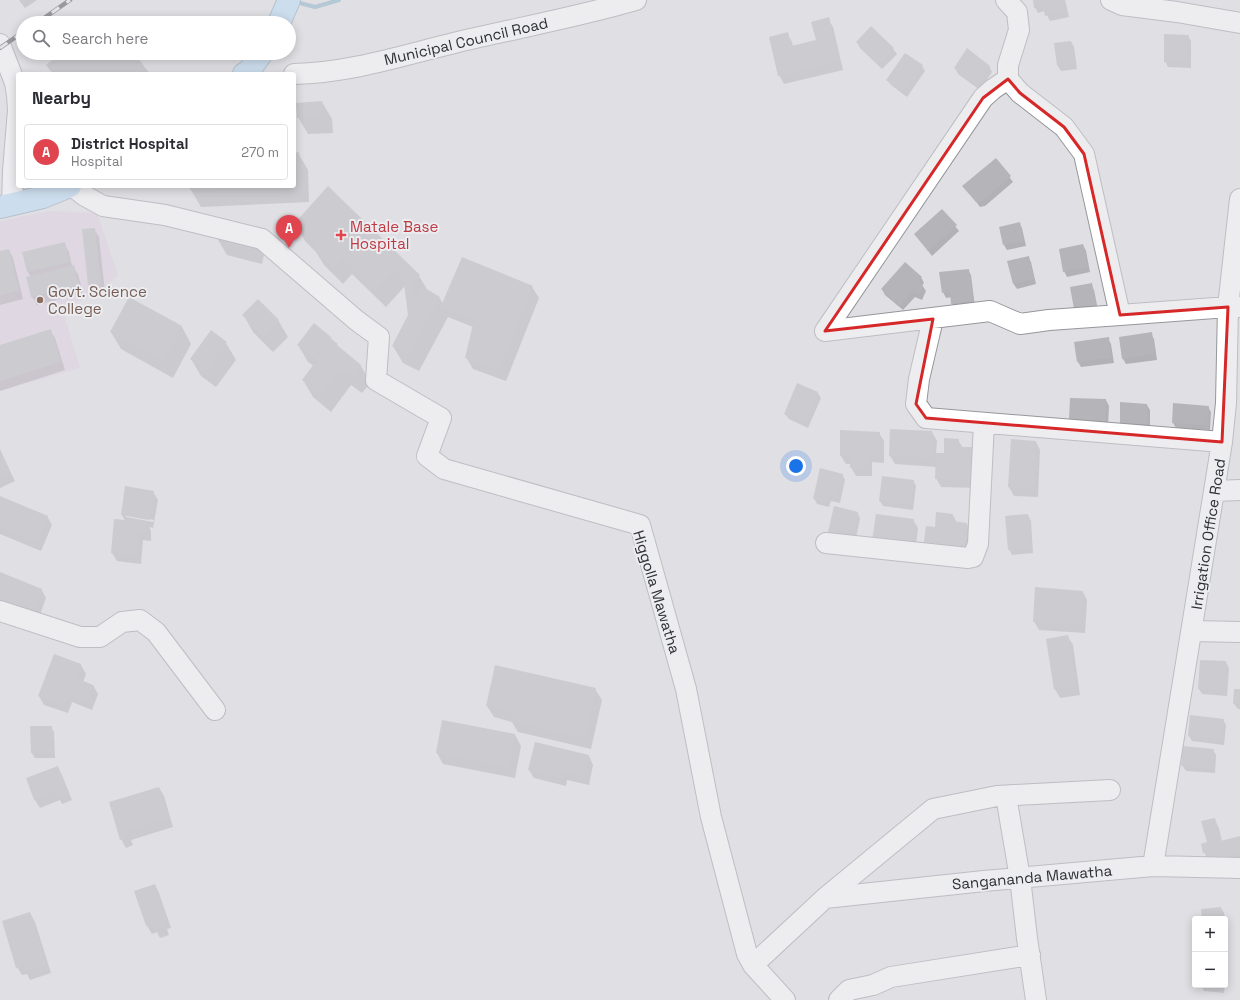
<!DOCTYPE html>
<html lang="en">
<head>
<meta charset="utf-8">
<style>
	body { margin:0; font-family:"Space Grotesk",sans-serif; background:#f7f7f7; color:#2b2b33 }
	.controls { position:absolute; right:12px; bottom:12px; display:grid; overflow:hidden; border-radius:4px; box-shadow:0 2px 10px #0003 }
	.controls button { width:36px; height:36px; display:grid; place-items:center; padding:0; border:0; border-bottom:1px solid #e1e1e2; background:#fff; color:#2b2b33; font:20px sans-serif }
	.you { position:absolute; left:796px; top:466px; width:14px; height:14px; margin:-10px; border:3px solid #fff; border-radius:50%; background:#1a73e8; box-shadow:0 0 0 6px #1a73e833 }
	.badge { display:grid; place-items:center; width:26px; height:26px; border-radius:50%; background:#d93025; color:#fff; font-size:13px; font-weight:700 }
	.pin { position:absolute; translate:-50% -33px; filter:drop-shadow(0 1px 2px #0008) }
	.pin::after { content:''; position:absolute; top:21px; width:14px; height:12px; background:inherit; clip-path:polygon(0 0,100% 0,50% 100%) }
	.list { margin:0; padding:0; list-style:none }
	h2 { display:flex; justify-content:space-between; align-items:center; height:52px; margin:0; padding:0 16px; font-size:17px }
	h2 small { font-size:13px; font-weight:400; color:#7c7c81 }
	.list li { display:grid; grid-template-columns:26px 1fr auto; gap:12px; align-items:center; box-sizing:border-box; height:56px; margin:0 8px 8px; padding:0 8px; border:1px solid #e1e1e2; border-radius:4px }
	.list b { display:block; font-size:15px; white-space:nowrap }
	.list p { margin:0; font-size:13px; white-space:nowrap; color:#7c7c81 }
	.list em { font-size:13px; font-style:normal; color:#7c7c81 }
	.icon { flex:none; width:22px; height:22px; fill:none; stroke:currentColor; stroke-width:2; stroke-linecap:round; stroke-linejoin:round }
	.map { position:relative; flex:none; width:1240px; height:1000px; overflow:hidden }
	.search { position:absolute; background:#fff; box-shadow:0 2px 10px #0003; left:16px; top:16px; width:280px; height:44px; display:flex; align-items:center; gap:10px; box-sizing:border-box; padding:0 14px; border-radius:22px; color:#7c7c81; font-size:15px }
	.panel { position:absolute; background:#fff; box-shadow:0 2px 10px #0003; left:16px; top:72px; width:280px; height:116px; border-radius:4px }
	.map>svg:first-child { display:block }
</style>
</head>
<body>
<div class="map">
<svg width="1240" height="1000" viewBox="0 0 1240 1000">
	<rect width="100%" height="100%" fill="#dfdfe4"/>
	<path fill="#e0d0e2" d="M48,211L97,213L118,275L98,293L62,308L80,368L0,391V221Z"/>
	<path fill="#0003" fill-rule="evenodd" d="M19,0H37L25,8Z
		M1034,0H1065L1069,17L1050,21L1045,11L1038,13L1035,7Z
		M828,19L833,27L843,70L784,84L779,75L787,33L792,42L793,47L817,41Z
		M871,27L893,49L897,54L882,69L860,48L857,42Z
		M1188,36L1191,41V68L1168,67L1165,61Z
		M1071,42L1074,47L1077,69L1061,71L1058,66Z
		M922,66L925,71L907,97L891,85L887,80Z
		M989,66L992,72L980,90L958,74L955,68Z
		M322,102L332,119L333,133L308,134L298,117Z
		M298,153L308,170L309,202L201,207L191,190V186H294V154Z
		M996,159L1013,182L985,206L980,207L964,186Z
		M942,210L959,231L932,256L915,234Z
		M1019,223L1022,228L1026,246L1007,250L1004,245Z
		M295,224L419,276L428,291L439,297L443,304L532,287L539,298L506,381L473,369L466,357L473,327L448,317L419,371L403,363L393,346L409,315L405,286L386,307L352,274L343,284L324,265L316,252L305,241Z
		M94,229L99,237L105,292L94,293L89,285L83,230Z
		M219,230L254,238L264,255L262,264L227,255L217,238Z
		M64,244L69,252L72,266L78,274L83,293L37,305L32,297L30,276L28,272L24,253Z
		M1083,245L1086,251L1090,272L1067,277L1064,271Z
		M9,250L13,258L23,299L0,305V252Z
		M1028,257L1031,262L1036,284L1017,289L1013,283Z
		M968,270L971,275L975,307L956,309L952,304V297L946,298L943,292Z
		M921,277L924,283L922,285L926,291L922,300L915,297L903,310L885,295L882,289Z
		M1091,284L1094,290L1098,310L1078,314L1071,288Z
		M129,298L182,327L191,344L173,378L121,349L111,332Z
		M244,316L278,320L288,337L273,352L253,332Z
		M50,330L55,338L65,370L0,391V346Z
		M1151,334L1154,339L1157,360L1126,364L1123,359Z
		M330,337L339,348L361,366L370,383L362,393L351,385L331,412L313,397L303,380L314,366L308,362L298,345Z
		M1108,339L1111,344L1114,363L1081,367L1078,362L1075,343Z
		M226,343L236,360L216,387L201,376L191,359Z
		M818,393L821,398L808,428L789,419L785,414Z
		M1106,400L1109,406L1108,426L1073,424L1070,419Z
		M1147,405L1150,410V429L1121,424Z
		M1208,407L1211,412L1210,430L1176,428L1173,423Z
		M932,432L937,441L936,454H945L958,440L963,448L978,488L941,487L936,478L937,467L895,464L890,456Z
		M879,433L884,441V463L872,462V476H856L851,467V464H846L841,456Z
		M1012,440L1036,442L1040,450L1038,497L1014,496L1009,487Z
		M0,451L15,481L0,488Z
		M842,474L845,480L840,503L831,501L829,507L817,504L814,498Z
		M913,481L916,486L913,510L883,506L880,501Z
		M126,487L153,492L158,500L153,528L149,527L151,531V541L143,540L141,564L117,561L112,553L125,521L122,515ZM126,515L154,520L153,522L126,517Z
		M0,497L47,516L52,525L41,551L0,534Z
		M857,512L860,518L856,538L843,535L842,540L832,537L829,532Z
		M953,515L957,523L967,524L972,533L968,562L936,528Z
		M1028,515L1031,521L1033,553L1012,555L1009,549Z
		M913,520L918,528L915,553L873,540Z
		M0,573L41,589L46,598L38,620L0,605Z
		M1083,592L1087,600L1085,633L1039,630L1034,621Z
		M1068,637L1073,645L1080,695L1060,698L1055,689Z
		M54,655L81,665L86,674L83,682L93,685L98,694L92,710L72,702L68,713L44,705L39,696Z
		M1226,662L1229,668L1227,696L1202,694L1199,689Z
		M595,689L602,700L591,749L518,732L512,722L494,717L487,706Z
		M1240,690V709H1238L1234,704Z
		M1223,720L1226,725L1224,745L1192,741L1189,736Z
		M51,727L54,732L55,758H35L32,753Z
		M515,735L521,746L515,778L443,764L437,753Z
		M1213,750L1216,755L1215,773L1186,771L1182,765Z
		M589,756L593,765L589,785L567,780L566,786L534,778L529,770Z
		M57,767L62,775L72,800L62,804L60,800L40,808L35,800L27,779Z
		M159,788L164,796L173,827L131,840L133,845L126,848L121,839L110,803Z
		M1214,819L1219,828L1222,841L1240,837V863L1209,861L1204,852Z
		M155,885L159,893L171,928L167,929L169,935L160,938L157,932L152,934L147,926Z
		M1221,908L1224,913L1225,919H1203Z
		M30,913L35,922L51,973L30,980L27,974L22,975L17,967Z
		M1225,921L1227,939H1225Z
		M1225,961L1227,964L1225,981Z
		M1201,985H1225L1224,993L1204,991Z"/>
	<g fill="none" stroke-linecap="round" stroke-linejoin="round">
		<path stroke="#82adc3" stroke-width="4" d="M296,2L315,7L339,0"/>
	</g>
	<path fill="#b5b5b9" d="M1033,0H1064L1066,11L1045,16L1043,6L1034,8Z
		M829,17L839,61L778,76L769,37L788,32L791,46L816,40L811,22Z
		M107,18L111,23H100Z
		M871,26L894,48L879,64L856,42Z
		M1164,34L1189,35L1188,62H1164Z
		M1071,41L1075,63L1057,66L1054,43Z
		M967,48L990,66L977,85L954,68Z
		M61,53H134L150,74H53L46,65Z
		M905,53L923,65L904,92L886,80Z
		M322,101L323,116L297,118L296,103Z
		M299,152L300,186H294V153Z
		M996,158L1011,176L982,201L976,202L962,186Z
		M190,186H260V187L190,190Z
		M328,186L420,275L412,283L415,302L423,287L440,297L409,355L392,346L408,315L404,284L407,283L394,271L376,290L342,258L333,267L313,248L316,245L294,224Z
		M942,209L957,225L928,251L914,234Z
		M1020,222L1024,241L1003,245L999,227Z
		M95,228L101,284L88,285L82,229Z
		M65,242L70,262L27,272L22,252Z
		M1083,244L1088,267L1063,272L1059,249Z
		M9,249L19,291L0,295V251Z
		M1029,256L1034,279L1013,284L1007,261Z
		M462,257L533,286L499,371L465,358L474,320L441,306Z
		M905,262L922,277L918,281L923,285L919,295L912,292L900,306L881,289Z
		M74,265L79,285L31,297L26,277Z
		M969,269L973,301L951,304L950,292L942,293L939,272Z
		M1092,283L1096,305L1074,309L1070,287Z
		M129,297L182,326L163,361L110,332Z
		M258,299L279,320L263,336L242,315Z
		M314,323L331,337L330,338L338,344L337,345L361,365L352,377L341,369L321,395L302,380L322,353L319,351L314,358L297,345Z
		M51,329L61,362L0,381V345Z
		M211,330L227,342L206,371L190,359Z
		M1152,332L1155,354L1122,359L1119,337Z
		M1109,337L1111,358L1077,362L1074,342Z
		M797,383L818,392L805,423L784,414Z
		M1070,398L1106,399L1105,421L1069,419Z
		M1120,402L1147,404V424H1120Z
		M1173,403L1209,406L1207,425L1172,423Z
		M890,429L932,431L931,458L889,456Z
		M840,430L880,432L879,455L868,454L867,468H850V456H840Z
		M944,438L959,439L958,447H975L974,480L935,479L936,453H944Z
		M1011,439L1036,441L1034,489L1008,487Z
		M0,449L11,473L0,478Z
		M820,468L843,474L837,498L828,496L826,502L813,499Z
		M882,476L914,480L911,505L879,501Z
		M125,486L154,491L149,520L121,515Z
		M0,496L48,516L36,543L0,528Z
		M834,506L858,512L853,533L840,530L839,535L828,532Z
		M936,512L953,514L952,521L967,523L964,554L923,549L926,526L935,527Z
		M876,514L914,519L911,545L872,541Z
		M1028,514L1031,548L1008,550L1005,516Z
		M114,519L147,522L146,532H139L137,555L111,553Z
		M0,572L42,589L33,612L0,599Z
		M1035,587L1083,591L1081,625L1033,622Z
		M1068,635L1076,686L1054,690L1046,639Z
		M54,654L81,664L76,678L93,685L87,702L67,694L63,706L38,696Z
		M1200,660L1226,661L1225,691L1198,689Z
		M495,665L596,688L585,738L510,721L512,712L486,706Z
		M1234,689H1240V704H1233Z
		M1190,715L1224,719L1221,740L1188,736Z
		M442,720L515,734L509,767L436,753Z
		M30,726H52V753H31Z
		M535,742L589,755L584,777L563,772L561,778L528,770Z
		M1183,746L1214,749L1212,768L1181,766Z
		M58,766L68,792L56,796L55,792L34,800L26,778Z
		M159,787L169,818L127,831L129,837L120,840L109,802Z
		M1215,818L1221,841L1240,836V853L1210,861L1208,852L1203,853L1201,844L1207,842L1201,821Z
		M155,884L167,919L163,920L165,926L154,930L152,924L146,926L134,891Z
		M1221,907L1223,919H1202L1201,909Z
		M30,912L47,965L25,972L23,965L16,968L2,921Z
		M1206,985H1221V988L1206,986Z"/>
	<g fill="none" stroke-linecap="round" stroke-linejoin="round">
		<g stroke="#96979b" stroke-width="22">
			<path id="minor" d="M1006,0L1017,12L1019,30L1008,65V79L1020,93L1064,127L1084,154L1120,315L1228,307H1240
				M1111,0L1122,5L1177,12L1240,23
				M0,44L15,83L17,95L18,110L13,171L12,204
				M294,74C350,73 404,55 458,42C517,28 578,17 636,0
				M72,186L85,196L103,206L165,215L262,239L356,320L379,337L376,380L441,418L427,456L444,469L640,525L686,689L711,817L747,954L753,965L785,1000
				M933,319L919,379L916,404L926,418L1222,442
				M825,331L983,98L993,89L1008,79
				M825,331L990,311L1020,324L1049,320L1120,315
				M1215,491L1240,490
				M826,543L968,558L973,557L978,544L984,423
				M0,611L80,637H100L122,622L140,620L156,632L215,710
				M1193,631L1240,632
				M1006,796L1020,878L1027,938L1036,1000
				M1153,866L1222,442L1226,403L1228,307L1240,199
				M825,898L984,881L1153,866L1240,868
				M753,965L825,898L933,809L997,796L1110,790
				M839,1000L849,990L873,985L891,977L1030,955"/>
		</g>
		<g stroke="#869fb3" stroke-width="24">
			<path id="highway" d="M279,23L289,0
				M244,74L248,72L262,53
				M0,207L43,197L70,186"/>
		</g>
		<use href="#minor" stroke="#fff" stroke-width="20"/>
		<use href="#highway" stroke="#b5dbf9" stroke-width="22"/>
		<g stroke="#48484a" stroke-width="4.5">
			<path id="rail" d="M37,23L70,0
				M0,48L23,32"/>
		</g>
		<use href="#rail" stroke="#ecedf1" stroke-width="3" stroke-dasharray="9" stroke-linecap="butt"/>
	</g>
	<path d="M0 0H1240V1000H0ZM1008,79L1020,93L1064,127L1084,154L1120,315L1228,307L1222,442L926,418L916,404L933,319L825,331L983,98Z" fill="#dfdfe4" fill-opacity=".55" fill-rule="evenodd"/>
	<path fill="none" stroke="#d62828" stroke-width="3" stroke-linejoin="round" d="M1008,79L1020,93L1064,127L1084,154L1120,315L1228,307L1222,442L926,418L916,404L933,319L825,331L983,98Z"/>
	<path fill="#e0444e" stroke="#ecedf1" stroke-width="1.5" d="M339 229h4v4h4v4h-4v4h-4v-4h-4v-4h4z"/>
	<circle fill="#8d6e63" stroke="#ecedf1" stroke-width="1.5" cx="40" cy="300" r="4"/>
	<g text-anchor="middle" dominant-baseline="central" stroke-width="4" stroke-linejoin="round" paint-order="stroke">
		<g font-size="15" fill="#303031" stroke="#ecedf1">
			<text transform="translate(466 41) rotate(-13)">Municipal Council Road</text>
			<text transform="translate(1208 534) rotate(-81)">Irrigation Office Road</text>
			<text transform="translate(657 592) rotate(73)">Higgolla Mawatha</text>
			<text transform="translate(1032 877) rotate(-5)">Sangananda Mawatha</text>
		</g>
		<g font-size="15" fill="#be3a42" stroke="#ecedf1" text-anchor="start">
			<text x="350" y="226">Matale Base<tspan x="350" dy="17">Hospital</tspan></text>
		</g>
		<g font-size="15" fill="#785e54" stroke="#ecedf1" text-anchor="start">
			<text x="48" y="291">Govt. Science<tspan x="48" dy="17">College</tspan></text>
		</g>
	</g>
</svg>
<div class="controls">
<button>+</button>
<button>−</button>
</div>
<div class="you"></div>
<div class="pin badge" style="left:289px;top:248px;background:#e0444e">A</div>
<div class="search"><svg class="icon" aria-label="search" viewBox="0 0 24 24"><circle cx="10" cy="10" r="6"/><path d="M15 15l6 6"/></svg>Search here</div>
<section class="panel">
<h2>Nearby<small></small></h2>
<ul class="list">
<li><span class="badge" style="background:#e0444e">A</span><div><b>District Hospital</b><p>Hospital</p></div><em>270 m</em></li>
</ul>
</section>
</div>
</body>
</html>
